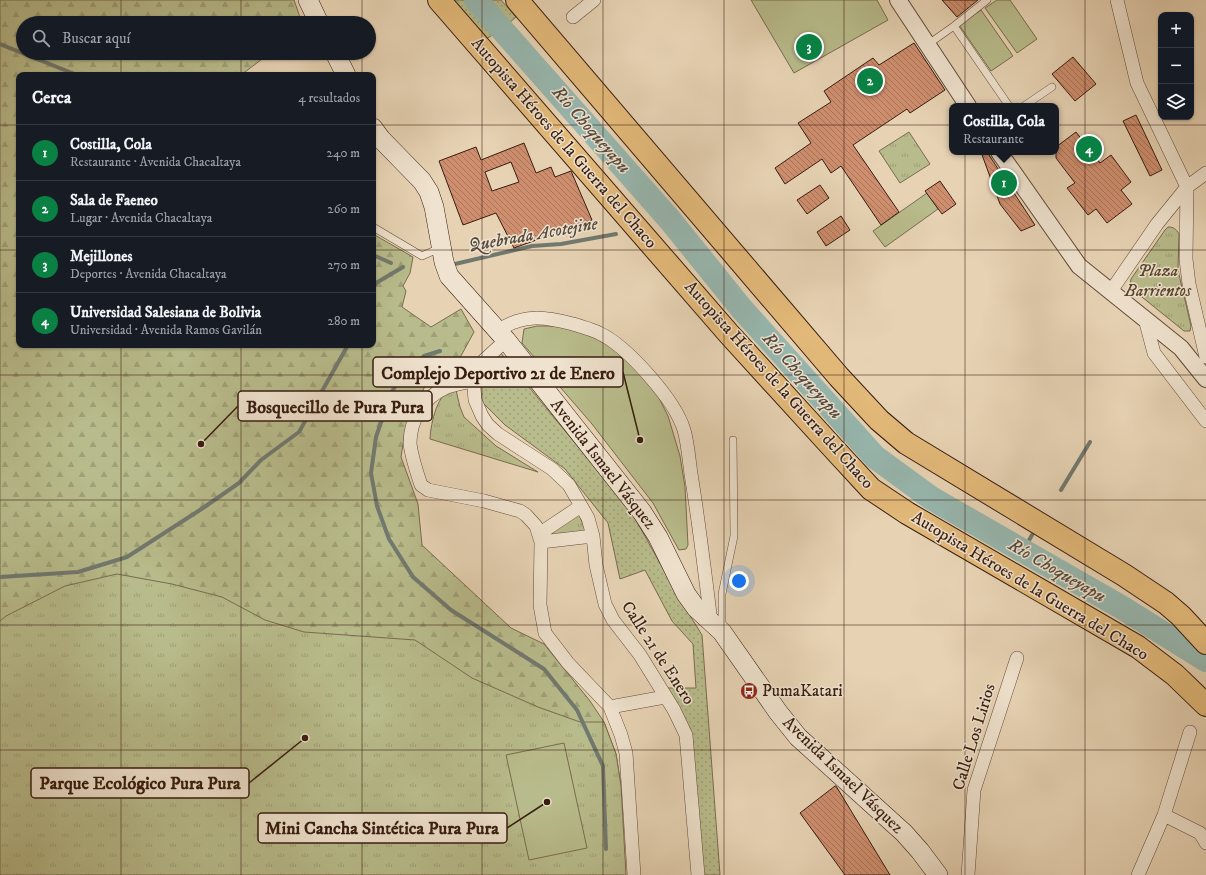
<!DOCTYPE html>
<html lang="es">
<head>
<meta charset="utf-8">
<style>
	body { margin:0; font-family:"IM FELL DW Pica",serif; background:#242831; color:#f1f3f6 }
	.controls { position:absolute; right:12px; top:12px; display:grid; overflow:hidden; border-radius:8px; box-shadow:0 1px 3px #0004 }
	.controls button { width:36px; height:36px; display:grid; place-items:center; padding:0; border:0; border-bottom:1px solid #363941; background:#171b24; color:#f1f3f6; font:20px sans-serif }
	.you { position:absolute; left:739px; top:581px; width:14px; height:14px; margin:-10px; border:3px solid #fff; border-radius:50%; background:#1a73e8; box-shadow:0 0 0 6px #1a73e833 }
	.badge { display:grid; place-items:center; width:26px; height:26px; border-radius:50%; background:#0b8043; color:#fff; font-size:13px; font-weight:700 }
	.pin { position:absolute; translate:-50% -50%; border:2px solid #fff; box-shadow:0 1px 4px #0006 }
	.popup { position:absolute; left:949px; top:103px; width:110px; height:52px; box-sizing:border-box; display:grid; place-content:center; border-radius:8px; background:#171b24; filter:drop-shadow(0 1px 3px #0005); font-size:13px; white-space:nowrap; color:#9ea1a6 }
	.popup b { font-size:15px; color:#f1f3f6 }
	.popup::after { content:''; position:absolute; left:50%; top:100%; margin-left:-8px; border:8px solid transparent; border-top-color:#171b24 }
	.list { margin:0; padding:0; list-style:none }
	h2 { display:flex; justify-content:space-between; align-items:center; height:52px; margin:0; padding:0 16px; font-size:17px }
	h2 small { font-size:13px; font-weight:400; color:#9ea1a6 }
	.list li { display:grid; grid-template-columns:26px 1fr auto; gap:12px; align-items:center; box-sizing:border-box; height:56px; padding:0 16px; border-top:1px solid #363941 }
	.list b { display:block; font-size:15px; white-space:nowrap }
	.list p { margin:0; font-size:13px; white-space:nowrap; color:#9ea1a6 }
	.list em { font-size:13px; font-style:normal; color:#9ea1a6 }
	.icon { flex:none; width:22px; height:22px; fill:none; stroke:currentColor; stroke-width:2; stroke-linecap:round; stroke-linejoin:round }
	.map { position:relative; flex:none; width:1206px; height:875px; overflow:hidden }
	.search { position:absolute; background:#171b24; box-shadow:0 1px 3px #0004; left:16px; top:16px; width:360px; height:44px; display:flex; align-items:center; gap:10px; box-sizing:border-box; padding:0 14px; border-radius:22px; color:#9ea1a6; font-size:15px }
	.panel { position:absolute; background:#171b24; box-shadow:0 1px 3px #0004; left:16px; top:72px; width:360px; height:276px; border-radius:8px }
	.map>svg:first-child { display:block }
</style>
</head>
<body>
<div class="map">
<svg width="1206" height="875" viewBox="0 0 1206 875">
	<defs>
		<pattern id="grass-dots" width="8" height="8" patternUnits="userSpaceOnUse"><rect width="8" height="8" fill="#b8bb8b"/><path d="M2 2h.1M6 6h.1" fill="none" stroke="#9fa077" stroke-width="1.8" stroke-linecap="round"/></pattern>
		<pattern id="forest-firs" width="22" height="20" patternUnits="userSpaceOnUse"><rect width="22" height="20" fill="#b8bb8b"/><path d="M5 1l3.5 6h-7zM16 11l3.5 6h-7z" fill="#9fa077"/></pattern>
		<pattern id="park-tufts" width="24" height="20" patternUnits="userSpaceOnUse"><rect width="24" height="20" fill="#b8bb8b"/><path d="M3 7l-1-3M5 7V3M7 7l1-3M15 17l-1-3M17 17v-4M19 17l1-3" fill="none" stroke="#9fa077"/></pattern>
		<pattern id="building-back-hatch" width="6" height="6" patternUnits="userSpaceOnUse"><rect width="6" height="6" fill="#cf8f6f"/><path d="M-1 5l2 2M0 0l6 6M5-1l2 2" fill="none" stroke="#a9745a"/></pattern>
	</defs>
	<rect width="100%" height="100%" fill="#e7d3b4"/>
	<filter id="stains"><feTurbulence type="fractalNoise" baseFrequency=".005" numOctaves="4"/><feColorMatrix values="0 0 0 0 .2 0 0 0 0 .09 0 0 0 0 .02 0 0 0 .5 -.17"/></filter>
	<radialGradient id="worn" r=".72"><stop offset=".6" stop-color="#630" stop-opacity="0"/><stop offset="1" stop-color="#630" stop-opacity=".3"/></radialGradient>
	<path fill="url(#grass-dots)" stroke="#786c4e" d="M453,0H471L499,31L486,39Z
		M488,0H501L516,17L508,24Z
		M500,352L631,511L678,596L702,635L720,875H704L690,728L666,688H696L693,644L672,621L645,570L620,579L608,523L565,469L505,425L481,401C479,375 482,371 500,352Z"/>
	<path fill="url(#forest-firs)" stroke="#786c4e" d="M0,0H294L302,23H23V53H270L241,75H19V345H373V234L413,257L410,273L403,286L406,291L402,307L431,327L461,309L474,332L456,365L442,372L424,388L405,432L401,457L418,504L422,545L511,628L544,644L590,701L604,722L616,754L621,786L0,875Z"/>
	<path fill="url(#park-tufts)" stroke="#786c4e" d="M909,132L930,164L900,183L879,151Z
		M1168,227C1174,227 1176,229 1179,234L1178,270L1191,326L1190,331H1184L1132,289L1130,285L1131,279L1165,230Z
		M455,386L460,407L464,417L496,446L538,472L430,439C431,422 437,393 455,386Z
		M579,514L586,532L547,536Z
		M117,574L172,584L222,597L265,620L304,632L415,640L472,678L538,707L580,722H604L616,754L621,786L626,875H0V621L6,616L65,586Z"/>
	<path fill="#b8bb8b" stroke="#786c4e" d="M751,0H877L888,20L794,73Z
		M997,0H1010L1037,39L1017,53L985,8Z
		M981,10L1013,56L991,71L959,25Z
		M927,193L938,209L885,247L873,231Z
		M537,326H561L584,332L623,354L656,392L668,416L680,456L685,487L688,545L686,549L679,550L653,503L592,424L522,343L524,329Z
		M564,743L587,848L529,860L506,755Z"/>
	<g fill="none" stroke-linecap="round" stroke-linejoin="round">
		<path stroke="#71796f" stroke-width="4" d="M0,44L77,75
			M373,255L391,263
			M455,264L532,246L561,244L616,234
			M373,289L376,283L403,267
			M440,351L424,356L400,379L391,393L376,437L371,473L377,506L389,539L413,577L451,610L544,669L577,710L603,766L606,849
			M1061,490L1090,442
			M1023,551L1032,535
			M0,577L78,572L127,557L203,508L239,483L261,460L299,432L348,345"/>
		<path stroke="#97b7af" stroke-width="24" d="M476,0L670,220L741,308L875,457L931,498L1121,607L1206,660"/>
	</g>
	<path fill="url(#building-back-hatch)" stroke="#371c10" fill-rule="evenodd" d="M942,0H978L957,17Z
		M914,43L945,90L910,113L907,109L853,145L899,212L881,225L841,166L831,173L822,159L785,184L775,168L811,143L798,123L831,102L824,91L873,58L879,65Z
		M1073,57L1096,84L1075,101L1052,74Z
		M1136,115L1162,170L1150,176L1123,121Z
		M1076,132L1100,163L1111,155L1131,182L1121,190L1132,204L1107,223L1096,209L1088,215L1067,188L1075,183L1056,158V147Z
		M524,143L536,173L551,167L555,177L571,171L592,220L514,248L496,213L463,225L439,161L476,147L481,160ZM511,162L519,182L492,191L485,172Z
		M981,152H987L1035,225L1021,231L1000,204Z
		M940,181L956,204L942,214L925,191Z
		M820,185L829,198L807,214L797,200Z
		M841,216L850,230L826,246L817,232Z
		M835,786H836L890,875H845L800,813Z"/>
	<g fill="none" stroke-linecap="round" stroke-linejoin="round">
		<g stroke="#634a39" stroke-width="8">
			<path id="service" d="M954,26L1009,106
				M927,45L954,26L987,0
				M1024,106L1052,87
				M373,227L422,256L440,248
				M722,628V594L734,536L733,440"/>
		</g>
		<g stroke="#634a39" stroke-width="14">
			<path id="minor" d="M1117,0L1137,83L1187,187L1186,259L1189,284L1206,357
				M573,17L594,0
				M1111,291L1157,224L1187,187L1206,173
				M1145,319L1154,353L1206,421
				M498,331C523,313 546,317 573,324C582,327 591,329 599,333C627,346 675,400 684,430C688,444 689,460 691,474C699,523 705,573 711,622
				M506,340L479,365L476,372L474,388L475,400L482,416L488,425L498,434L552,469L569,485L588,518L593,536L596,565L605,604L613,620L640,655L674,710L686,735L698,875
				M475,380C465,383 454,384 445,388C424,397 410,420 410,443C411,455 417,473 421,485L428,490L484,501L520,511L526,515L536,526L541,542L540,605L545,633L568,663L610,707L621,735L626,753L634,875
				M539,534L581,506
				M541,542L593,536
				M610,707L665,697
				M1164,815L1200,833L1206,843
				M968,875L974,790L1017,658
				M1138,875L1164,815L1190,732"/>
		</g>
		<g stroke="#634a39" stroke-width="18">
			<path id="tertiary" d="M898,0L968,106
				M999,152L1079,266L1181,348L1206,379"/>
		</g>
		<g stroke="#371c10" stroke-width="20">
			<path id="secondary" d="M308,0L319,23
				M335,53L346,75
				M373,128L381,139L422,181L429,192L434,207L444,262L449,276L506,340L642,512L658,537L686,594L696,608L722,632L778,712L798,737L904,833L920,851L938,875"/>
		</g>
		<g stroke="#371c10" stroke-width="24">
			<path id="motorway" d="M439,0L729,334L834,449L871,489L907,513L1138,647L1175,675L1206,705
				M517,0L839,377L879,420L906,443L1124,575L1166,603L1181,616L1206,643"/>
		</g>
		<use href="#service" stroke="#efe2ce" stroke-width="7"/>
		<use href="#minor" stroke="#efe2ce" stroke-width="13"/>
		<use href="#tertiary" stroke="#efe2ce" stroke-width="16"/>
		<use href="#secondary" stroke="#efe2ce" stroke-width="19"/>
		<use href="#motorway" stroke="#e4ba7a" stroke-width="22"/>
	</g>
	<path fill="none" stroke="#371c10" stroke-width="1" stroke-opacity="0.55" d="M121,0V23M241,0V23M362,0V23M482,0V875M603,0V875M724,0V875M844,0V875M965,0V875M1085,0V875M121,53V75M241,53V75M362,53V75M0,125H19M373,125H1206M0,250H19M373,250H1206M121,345V875M241,345V875M362,345V875M0,375H1206M0,500H1206M0,625H1206M0,750H1206"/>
	<defs>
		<g id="bus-disc" transform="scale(0.9)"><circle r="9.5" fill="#8f2418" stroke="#efe2ce"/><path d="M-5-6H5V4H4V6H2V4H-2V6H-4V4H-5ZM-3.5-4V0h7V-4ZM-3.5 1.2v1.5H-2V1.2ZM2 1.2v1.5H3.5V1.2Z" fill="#fff"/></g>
	</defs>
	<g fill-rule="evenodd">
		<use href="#bus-disc" x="749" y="691"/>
	</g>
	<g text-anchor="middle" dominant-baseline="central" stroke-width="3" stroke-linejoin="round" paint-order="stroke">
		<g font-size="17" fill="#371c10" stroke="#efe2ce">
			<text transform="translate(564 143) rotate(49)">Autopista Héroes de la Guerra del Chaco</text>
			<text transform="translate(779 385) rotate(48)">Autopista Héroes de la Guerra del Chaco</text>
			<text transform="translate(603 464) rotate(52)">Avenida Ismael Vásquez</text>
			<text transform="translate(1030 586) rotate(31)">Autopista Héroes de la Guerra del Chaco</text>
			<text transform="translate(658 653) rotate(57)">Calle 21 de Enero</text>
			<text transform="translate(974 737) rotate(-73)">Calle Los Lirios</text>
			<text transform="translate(843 775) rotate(44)">Avenida Ismael Vásquez</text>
		</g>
		<g font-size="17" font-style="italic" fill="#57442f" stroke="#efe2ce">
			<text x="1158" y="271">Plaza<tspan x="1158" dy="20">Barrientos</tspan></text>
		</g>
		<g font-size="17" fill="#371c10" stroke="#efe2ce" text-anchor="start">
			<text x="762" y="691">PumaKatari</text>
		</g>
		<g font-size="18" font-style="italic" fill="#544a40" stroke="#efe2ce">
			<text transform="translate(591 130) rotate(49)">Río Choqueyapu</text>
			<text transform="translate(533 235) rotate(-10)">Quebrada Acotejine</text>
			<text transform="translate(802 376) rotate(48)">Río Choqueyapu</text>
			<text transform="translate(1057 571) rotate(30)">Río Choqueyapu</text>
		</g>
	</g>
	<path fill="none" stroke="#371c10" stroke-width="1.5" d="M640 440L623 372M201 444L238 406M305 738L249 783M547 802L507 828"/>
	<g fill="#371c10" stroke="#efe2ce" stroke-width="1.5">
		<circle cx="640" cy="440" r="4"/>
		<circle cx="201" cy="444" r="4"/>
		<circle cx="305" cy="738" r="4"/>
		<circle cx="547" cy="802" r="4"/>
	</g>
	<g fill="#efe2ce" stroke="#371c10" stroke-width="1.5">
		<rect x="373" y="357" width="250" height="30" rx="4"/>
		<rect x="238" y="391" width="194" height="30" rx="4"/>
		<rect x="31" y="768" width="218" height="30" rx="4"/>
		<rect x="258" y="813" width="249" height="30" rx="4"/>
	</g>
	<g font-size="18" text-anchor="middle" font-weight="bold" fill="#371c10">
		<text x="498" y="379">Complejo Deportivo 21 de Enero</text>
		<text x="335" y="413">Bosquecillo de Pura Pura</text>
		<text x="140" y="789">Parque Ecológico Pura Pura</text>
		<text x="382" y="834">Mini Cancha Sintética Pura Pura</text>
	</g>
	<rect width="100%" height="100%" filter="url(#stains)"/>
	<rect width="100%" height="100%" fill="url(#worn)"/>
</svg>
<div class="controls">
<button>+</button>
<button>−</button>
<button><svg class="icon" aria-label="layers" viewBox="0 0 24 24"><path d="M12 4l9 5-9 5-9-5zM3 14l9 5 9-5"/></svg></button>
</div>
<div class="you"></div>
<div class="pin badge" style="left:1004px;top:183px">1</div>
<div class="popup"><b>Costilla, Cola</b>Restaurante</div>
<div class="pin badge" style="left:870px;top:81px">2</div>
<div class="pin badge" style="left:809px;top:47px">3</div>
<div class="pin badge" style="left:1089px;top:149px">4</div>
<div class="search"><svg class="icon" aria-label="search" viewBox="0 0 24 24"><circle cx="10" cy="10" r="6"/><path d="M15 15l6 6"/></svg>Buscar aquí</div>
<section class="panel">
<h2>Cerca<small>4 resultados</small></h2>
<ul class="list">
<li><span class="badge">1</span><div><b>Costilla, Cola</b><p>Restaurante · Avenida Chacaltaya</p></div><em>240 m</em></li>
<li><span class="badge">2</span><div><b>Sala de Faeneo</b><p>Lugar · Avenida Chacaltaya</p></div><em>260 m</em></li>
<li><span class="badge">3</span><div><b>Mejillones</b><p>Deportes · Avenida Chacaltaya</p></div><em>270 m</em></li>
<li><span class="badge">4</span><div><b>Universidad Salesiana de Bolivia</b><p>Universidad · Avenida Ramos Gavilán</p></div><em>280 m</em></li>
</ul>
</section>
</div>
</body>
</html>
